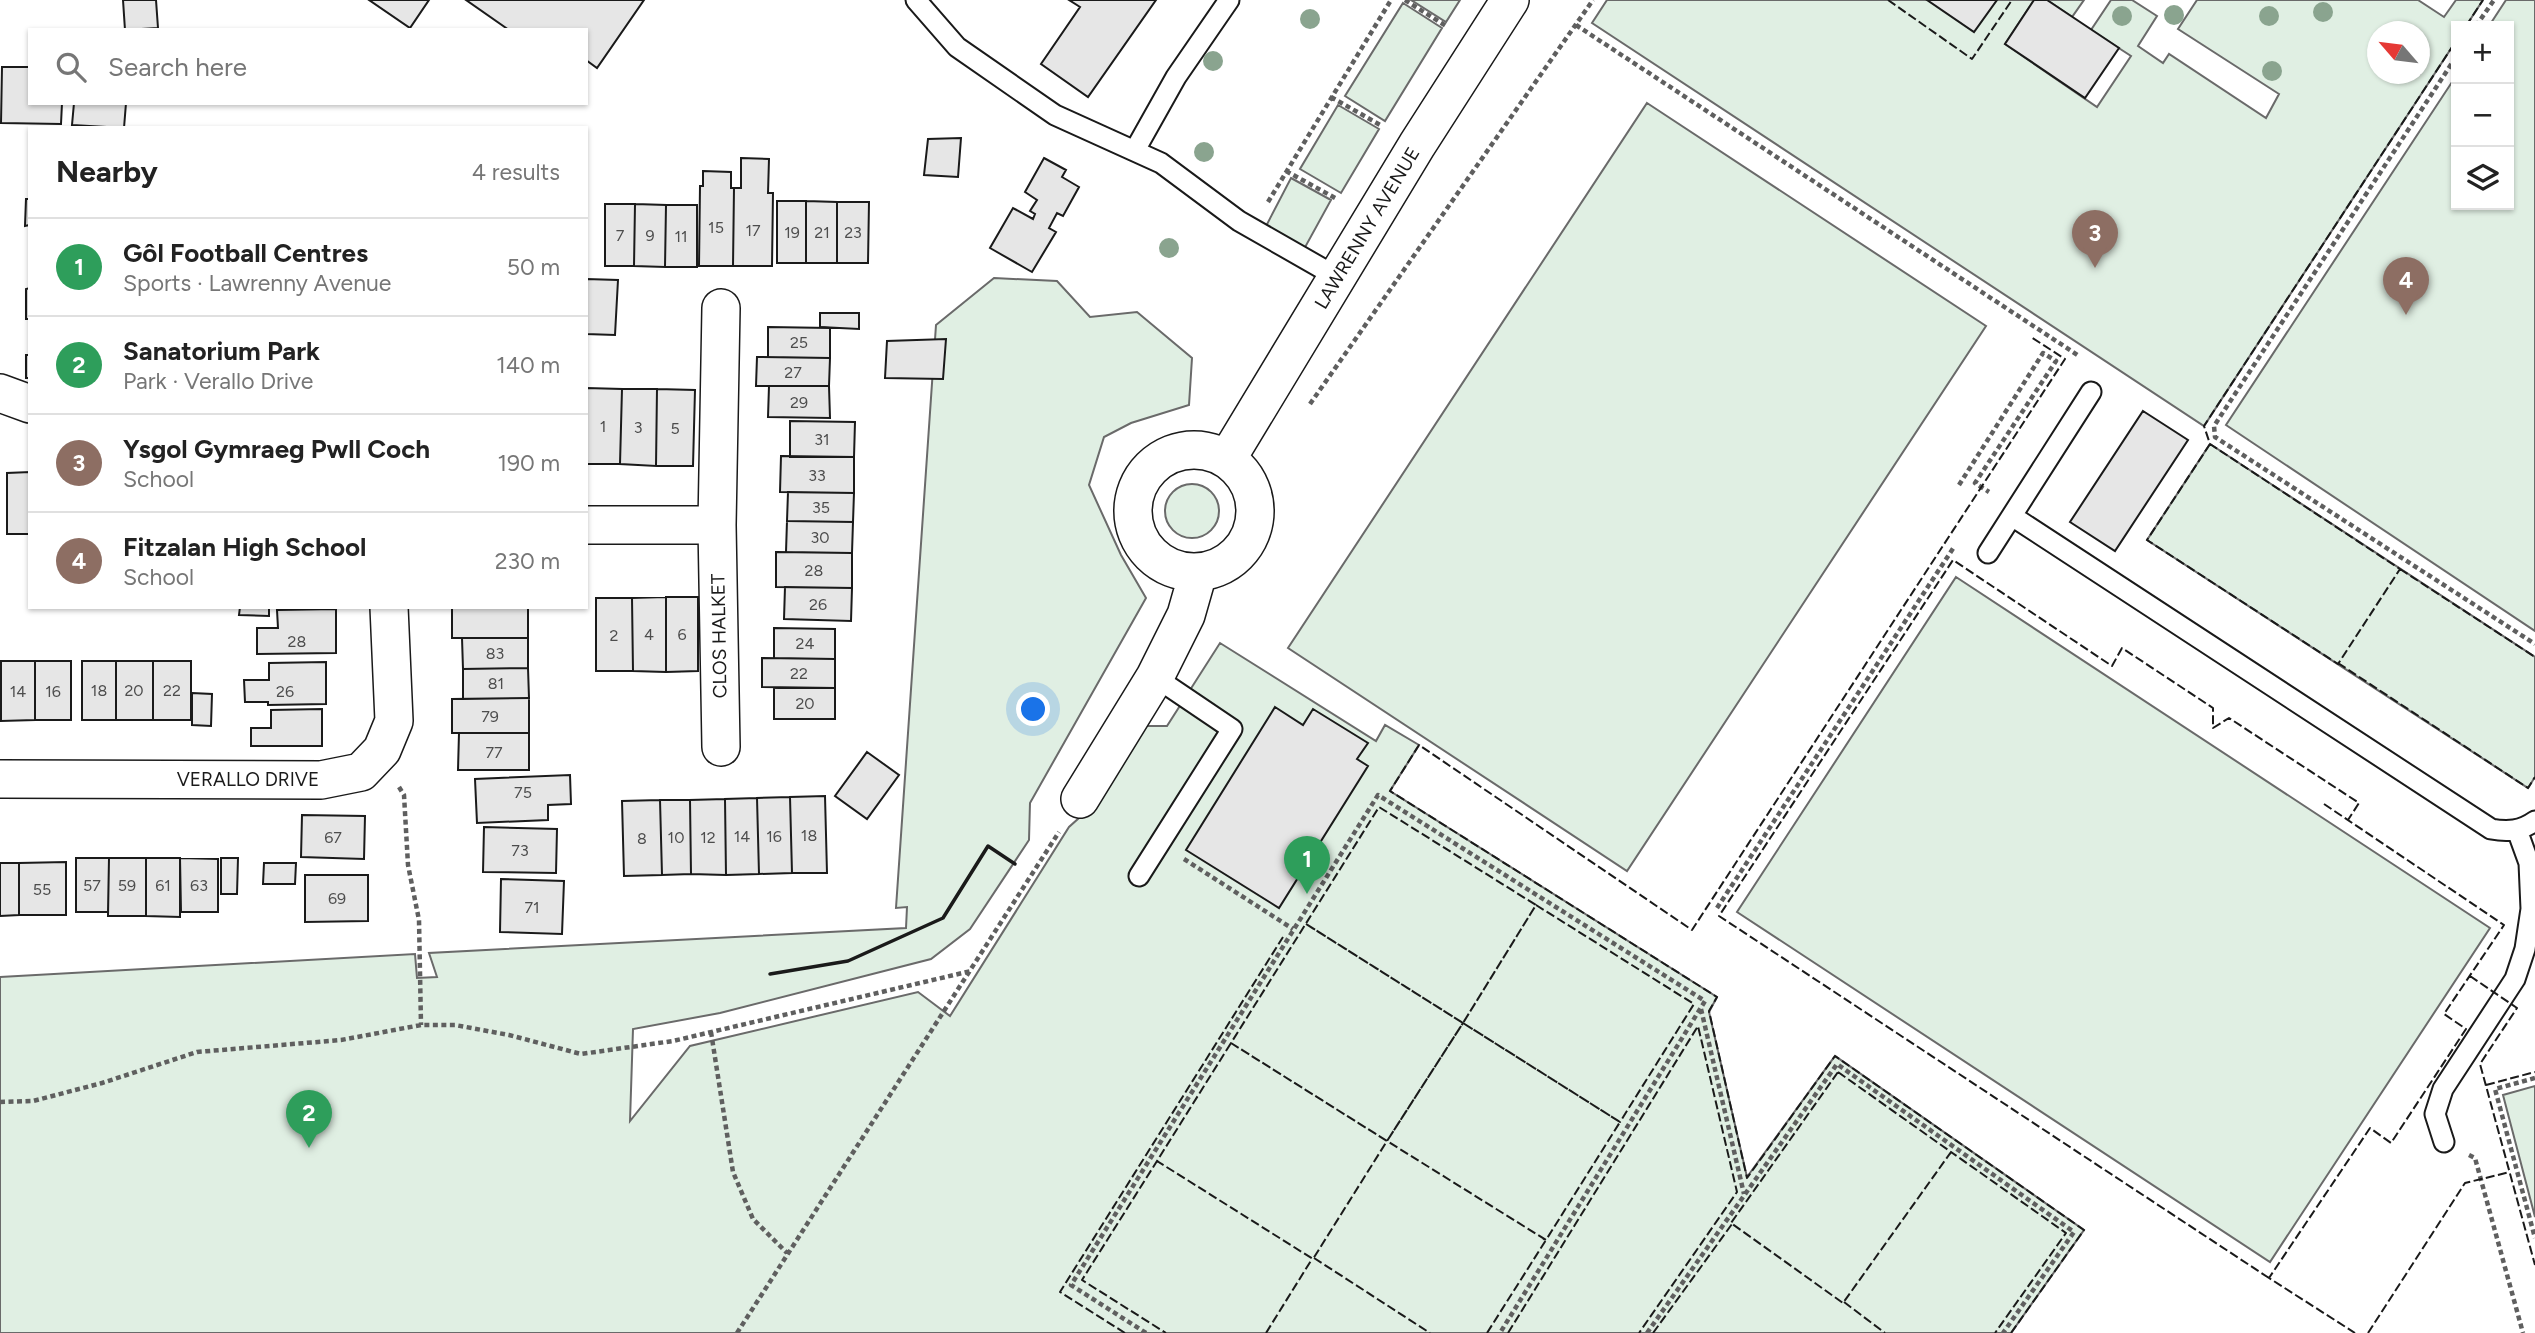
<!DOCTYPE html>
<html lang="en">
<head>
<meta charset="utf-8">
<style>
	body { margin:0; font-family:Figtree,sans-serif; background:#f2f2f2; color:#222 }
	.controls { position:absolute; right:21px; top:21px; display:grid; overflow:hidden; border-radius:0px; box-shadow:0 2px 5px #0004 }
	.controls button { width:63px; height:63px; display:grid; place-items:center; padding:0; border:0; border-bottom:2px solid #e0e0e0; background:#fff; color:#222; font:35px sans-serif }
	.compass { position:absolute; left:2367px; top:21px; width:63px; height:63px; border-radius:50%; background:#fff; box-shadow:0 2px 5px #0004; rotate:298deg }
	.you { position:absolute; left:1034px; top:710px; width:24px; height:24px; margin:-18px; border:5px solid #fff; border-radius:50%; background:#1a73e8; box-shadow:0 0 0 10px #1a73e833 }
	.badge { display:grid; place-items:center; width:46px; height:46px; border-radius:50%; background:#db2777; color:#fff; font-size:23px; font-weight:700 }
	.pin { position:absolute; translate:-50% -58px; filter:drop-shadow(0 2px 4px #0008) }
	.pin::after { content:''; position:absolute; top:37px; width:24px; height:21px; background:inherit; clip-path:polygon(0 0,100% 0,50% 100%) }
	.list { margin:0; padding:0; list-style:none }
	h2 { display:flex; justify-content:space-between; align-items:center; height:91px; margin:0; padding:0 28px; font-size:30px }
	h2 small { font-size:23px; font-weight:400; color:#767676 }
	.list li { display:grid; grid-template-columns:46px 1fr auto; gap:21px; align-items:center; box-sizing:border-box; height:98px; padding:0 28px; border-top:2px solid #e0e0e0 }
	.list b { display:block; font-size:26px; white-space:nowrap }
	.list p { margin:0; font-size:23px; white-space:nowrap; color:#767676 }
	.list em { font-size:23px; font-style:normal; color:#767676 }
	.icon { flex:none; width:38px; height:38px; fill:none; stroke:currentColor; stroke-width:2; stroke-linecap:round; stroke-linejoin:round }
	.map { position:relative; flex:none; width:2535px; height:1333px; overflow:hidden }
	.search { position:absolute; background:#fff; box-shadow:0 2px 5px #0004; left:28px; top:28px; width:560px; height:77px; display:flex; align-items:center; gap:18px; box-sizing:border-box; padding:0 24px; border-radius:0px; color:#767676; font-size:26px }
	.panel { position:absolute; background:#fff; box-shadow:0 2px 5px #0004; left:28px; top:126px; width:560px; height:483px; border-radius:0px }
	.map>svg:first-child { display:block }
</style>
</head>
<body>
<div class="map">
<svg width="2535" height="1333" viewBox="0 0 2535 1333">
	<rect width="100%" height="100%" fill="#fff"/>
	<path fill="#e0efe3" stroke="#6a6a6a" stroke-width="2" fill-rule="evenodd" d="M1411,0H1460L1446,22Z
		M1607,0H2034L2005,44L2097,107L2131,56L2091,30L2111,0H2132L2157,16L2138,46L2163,63L2169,54L2266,118L2279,94L2178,29L2197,0H2418L2444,17L2456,0H2483L2466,26H2456V41L2204,426L1592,23ZM2378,32H2420V74H2378Z
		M2047,0H2084L2072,17Z
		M2506,0H2535V631L2226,425L2456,76V205H2509V26H2489Z
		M1403,3L1442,28L1385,121L1345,96Z
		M1647,103L1986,326L1627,871L1288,648Z
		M1338,105L1379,129L1341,193L1300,169Z
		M1291,178L1331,200L1303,251L1264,230Z
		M994,278L1057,281L1090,317L1137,312L1192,358L1189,405L1131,423L1104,437L1089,485L1121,555L1146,598L1030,803L1029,840L970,929L931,959L720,1013L633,1029L630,1121L690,1046L918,992L950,1016L1069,827L1089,809L1144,726H1167L1220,643L1376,741L1385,725L1419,745L1390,791L1717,997L1709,1012L1747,1177L1835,1056L2084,1230L2011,1333H0V977L415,954L417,978L437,977L429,953L906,928L907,907L896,908L936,325Z
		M2210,444L2535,657V777L2528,788L2147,540Z
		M1165 511a27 27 0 1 1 54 0a27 27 0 1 1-54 0Z
		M1956,577L2490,928L2270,1262L1737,912Z
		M2535,1086V1217L2503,1095Z"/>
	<path fill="#e6e6e6" stroke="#1a1a1a" stroke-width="2" d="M123,0H156L158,28L125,30Z
		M369,0H429L410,28Z
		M466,0H644L597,68L586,60V30H509Z
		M1069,0H1156L1088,97L1041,64L1080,7Z
		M1927,0H1997L1974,32Z
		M2034,0H2047L2119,48L2085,98L2005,44Z
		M2,67H30V103H62L61,124L1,123Z
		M74,103H126L124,128L72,125Z
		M961,138L958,177L924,175L928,139Z
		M741,158L769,159L768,193H773L772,266H733L734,188H741Z
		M1044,158L1066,170L1062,177L1079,187L1063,216L1057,213L1049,228L1056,232L1032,272L990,248L1013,208L1033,219L1035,214L1030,211L1037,200L1025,192Z
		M703,171L731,172V188H734L733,266H699L700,186H703Z
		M26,199H30V243L29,225L25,226Z
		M777,201H806V263H777Z
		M806,201L837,202V263H806Z
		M837,202H869L868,263H837Z
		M605,204H635L634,266H605Z
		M635,204L666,205L665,267L634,266Z
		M666,205H697V267H665Z
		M586,279L618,280L615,335L586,334Z
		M30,288V319H26V289Z
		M820,313H859V329L820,327Z
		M768,327L830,328V358L768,357Z
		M946,339L943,379L885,378L887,341Z
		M26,355H30V378H26Z
		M757,357L830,358L829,386H756Z
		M769,386H829L830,418L768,417Z
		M586,388L622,389L620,464H586Z
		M622,389H657L656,466L620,464Z
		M657,389L695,390L693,466H656Z
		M2143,411L2188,440L2115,551L2070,522Z
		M790,421L855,422L854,457H790Z
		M781,456L854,457V493L780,492Z
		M30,472V534H7V473Z
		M788,492L854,493L853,522L787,521Z
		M787,521L853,522L852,553L786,552Z
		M776,552L852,553V588L776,587Z
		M785,587L852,588L851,621L784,619Z
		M666,597H698V671L666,672Z
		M666,597V672L633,671L632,598Z
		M596,598H632L633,671H596Z
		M240,607H269V616L239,615Z
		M452,607H528V638H452Z
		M336,609V653L257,654V628H278L277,610Z
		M774,628L835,629V659L774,658Z
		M462,638H528V668L463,669Z
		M762,658L835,659V688L762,687Z
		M1,661H35V720L1,721Z
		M35,661H71V720H35Z
		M82,661H116V720H82Z
		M116,661H153V720H116Z
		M153,661H191V720H153Z
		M326,662V704L268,705V702H245L244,680H269V663Z
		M528,668L529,698L463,699V669Z
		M774,688H835V719H774Z
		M192,693L212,694L211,726L192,725Z
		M529,698V733H452V699Z
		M1275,707L1303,725L1313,709L1368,743L1357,759L1368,766L1279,908L1186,850Z
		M322,709V746H251V728H271V710Z
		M459,733H529V770H458Z
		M867,752L899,775L867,819L835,796Z
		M570,775L571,804L548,805V820L477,823L475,779Z
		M825,796L827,873H792L790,797Z
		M790,797L792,873L759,874L757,798Z
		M757,798L759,874L726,875L725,799Z
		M725,799L726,875L691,874L690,800Z
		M660,800H690L691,874L662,875Z
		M660,800L662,875L624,876L622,801Z
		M302,815L365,816L364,859L301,857Z
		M484,827L557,829L556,873L483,872Z
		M76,858H109L108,912H76Z
		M109,858H146V916H108Z
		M146,858H180V917L146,916Z
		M180,858L218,859V912H181Z
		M221,858H238L237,894H221Z
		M66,862V915H19V863Z
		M0,863H19V915L0,916Z
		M264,863H296L295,884H263Z
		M305,875H368V921L305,922Z
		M501,879L564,881L562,934L500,932Z"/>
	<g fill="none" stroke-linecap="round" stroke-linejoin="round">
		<g stroke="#1a1a1a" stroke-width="23">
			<path id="lane" d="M916,0L957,47L1055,115L1161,163L1239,221L1337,277
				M1135,150L1176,77L1229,0
				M2012,516L2491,829C2508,832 2521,831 2535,821
				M1988,553L2091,392
				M1139,876L1232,729L1155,677
				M2444,1142L2435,1114L2443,1089L2515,979L2525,949L2531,909L2529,863L2517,830"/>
		</g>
		<g stroke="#1a1a1a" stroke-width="40">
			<path id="street" d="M721,308L717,525L721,747
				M0,393L30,404
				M1133 511a61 61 0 1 1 122 0a61 61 0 1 1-122 0Z
				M1227,459L1417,145L1510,0
				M586,525H717
				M0,779L321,780L361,772L382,750L394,721L389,607
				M1080,799L1155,677L1186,615L1198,573"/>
		</g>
		<path stroke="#5f5f5f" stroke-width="4.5" stroke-dasharray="5 3.5" stroke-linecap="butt" d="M1405,0L1446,26
			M1576,25L2079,356
			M2476,26L2494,0
			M2456,57L2214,426L2215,437L2535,644
			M1331,97L1382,126
			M1286,171L1337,199
			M1268,202L1391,0
			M1310,404L1593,0
			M1959,485L2043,353L2056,361L1975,483L1989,492
			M399,787L404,795L408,865L419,920L421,1025
			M1184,859L1293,929
			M1717,908L1954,547
			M1701,1009L1744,1194
			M711,1032L733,1172L753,1219L787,1253
			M2535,1078L2495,1089L2535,1238
			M0,1102L33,1101L102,1083L197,1052L341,1040L421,1025H455L509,1035L581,1054L673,1041L971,971
			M2469,1155L2475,1158L2523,1333
			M737,1333L1059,832
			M1146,1333L1071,1285L1378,795L1705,1001L1500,1333
			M1647,1333L1837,1064L2074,1232L2003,1333"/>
		<use href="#lane" stroke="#fff" stroke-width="19"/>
		<use href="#street" stroke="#fff" stroke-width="37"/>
		<path stroke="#1a1a1a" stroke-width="2" stroke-dasharray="9 3.5" stroke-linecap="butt" d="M1888,0L1972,59L2012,0
			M2466,26L2483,0
			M2210,444L2147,540L2338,664L2400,569L2210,444L2204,426L2456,41
			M2400,569L2535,657
			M2338,663L2528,788L2535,777
			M2324,804L2504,925L2444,1014L2466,1029L2391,1143L2370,1128L2269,1278L2355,1333
			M1536,905L1694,1004L1620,1122L1463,1023Z
			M1306,924L1463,1023L1536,905L1379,807L1231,1043L1387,1141L1463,1023L1306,924
			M2470,976L2517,1008L2480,1064L2535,1265
			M1463,1023L1620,1122L1546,1240L1387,1141Z
			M1231,1043L1387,1141L1313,1259L1157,1161Z
			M1838,1072L1951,1152L1843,1303L1731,1223Z
			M2486,1085L2535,1072
			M1950,1154L1951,1152L2066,1233L1995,1333
			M1158,1162L1157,1161L1082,1280L1166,1333
			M1314,1258L1430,1333
			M2269,1278L1719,916L1953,560L2112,666L2122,648L2213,708V728L2229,718L2359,803L2348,820
			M1844,1302L1885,1333
			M1125,1333L1060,1292L1283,937
			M1266,1333L1312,1259
			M1487,1333L1546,1240L1543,1239
			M1508,1333L1698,1026L1737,1192L1639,1333
			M1653,1333L1732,1224
			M2011,1333L2084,1230L1835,1056L1747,1178L1709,1011L1717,997L1390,791L1419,745L1692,930L2065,359L2031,337
			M2368,1333L2465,1183L2510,1172"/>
		<path stroke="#1a1a1a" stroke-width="3.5" d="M770,974L848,961L943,918L988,846L1015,864"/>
	</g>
	<g fill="#8aa48f">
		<circle cx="2323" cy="12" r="10"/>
		<circle cx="2174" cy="15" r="10"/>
		<circle cx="2122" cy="16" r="10"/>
		<circle cx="2269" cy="16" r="10"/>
		<circle cx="1310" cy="19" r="10"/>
		<circle cx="1213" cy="61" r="10"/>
		<circle cx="2272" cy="71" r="10"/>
		<circle cx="1204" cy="152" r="10"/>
		<circle cx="1169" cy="248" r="10"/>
	</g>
	<g text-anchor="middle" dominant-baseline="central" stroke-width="5" stroke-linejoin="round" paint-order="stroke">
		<g font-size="16" fill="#4d4d4d">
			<text x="716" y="227">15</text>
			<text x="753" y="230">17</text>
			<text x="792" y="232">19</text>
			<text x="822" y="232">21</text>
			<text x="853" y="232">23</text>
			<text x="620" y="235">7</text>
			<text x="650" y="235">9</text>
			<text x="681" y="236">11</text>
			<text x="799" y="342">25</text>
			<text x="793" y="372">27</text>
			<text x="799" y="402">29</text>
			<text x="603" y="426">1</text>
			<text x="638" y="427">3</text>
			<text x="675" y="428">5</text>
			<text x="822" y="439">31</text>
			<text x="817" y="475">33</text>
			<text x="821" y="507">35</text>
			<text x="820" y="537">30</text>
			<text x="814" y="570">28</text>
			<text x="818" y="604">26</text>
			<text x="649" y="634">4</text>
			<text x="682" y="634">6</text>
			<text x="614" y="635">2</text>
			<text x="297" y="641">28</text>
			<text x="805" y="643">24</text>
			<text x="495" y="653">83</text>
			<text x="799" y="673">22</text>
			<text x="496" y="683">81</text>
			<text x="99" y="690">18</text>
			<text x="134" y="690">20</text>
			<text x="172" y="690">22</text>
			<text x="18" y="691">14</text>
			<text x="53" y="691">16</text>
			<text x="285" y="691">26</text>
			<text x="805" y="703">20</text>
			<text x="490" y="716">79</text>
			<text x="494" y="752">77</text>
			<text x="523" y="792">75</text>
			<text x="809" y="835">18</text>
			<text x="742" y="836">14</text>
			<text x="774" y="836">16</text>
			<text x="333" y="837">67</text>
			<text x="676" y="837">10</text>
			<text x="708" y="837">12</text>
			<text x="642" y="838">8</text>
			<text x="520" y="850">73</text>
			<text x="92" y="885">57</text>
			<text x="127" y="885">59</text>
			<text x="163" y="885">61</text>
			<text x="199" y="885">63</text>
			<text x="42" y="889">55</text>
			<text x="337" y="898">69</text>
			<text x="532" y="907">71</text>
		</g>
		<g font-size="19" fill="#1a1a1a" stroke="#fff">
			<text transform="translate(1367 228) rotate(-59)">LAWRENNY AVENUE</text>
			<text transform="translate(719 636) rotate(-91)">CLOS HALKET</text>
			<text x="248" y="779">VERALLO DRIVE</text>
		</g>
	</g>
</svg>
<div class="controls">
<button>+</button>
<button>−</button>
<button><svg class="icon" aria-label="layers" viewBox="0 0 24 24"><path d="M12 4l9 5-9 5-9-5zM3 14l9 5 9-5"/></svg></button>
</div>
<svg class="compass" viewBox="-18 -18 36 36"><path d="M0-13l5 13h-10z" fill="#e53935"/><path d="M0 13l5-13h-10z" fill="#767676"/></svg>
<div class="you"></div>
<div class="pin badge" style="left:1307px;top:894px;background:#2e9e5b">1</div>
<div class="pin badge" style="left:309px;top:1148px;background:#2e9e5b">2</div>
<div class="pin badge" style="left:2095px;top:268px;background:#8d6e63">3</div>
<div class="pin badge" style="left:2406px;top:315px;background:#8d6e63">4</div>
<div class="search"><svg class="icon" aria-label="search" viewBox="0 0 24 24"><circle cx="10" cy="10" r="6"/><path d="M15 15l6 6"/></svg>Search here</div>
<section class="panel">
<h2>Nearby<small>4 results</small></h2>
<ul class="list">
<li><span class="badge" style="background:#2e9e5b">1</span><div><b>Gôl Football Centres</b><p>Sports · Lawrenny Avenue</p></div><em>50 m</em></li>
<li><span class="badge" style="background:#2e9e5b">2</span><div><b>Sanatorium Park</b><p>Park · Verallo Drive</p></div><em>140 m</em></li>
<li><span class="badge" style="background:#8d6e63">3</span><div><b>Ysgol Gymraeg Pwll Coch</b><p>School</p></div><em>190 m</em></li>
<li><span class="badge" style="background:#8d6e63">4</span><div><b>Fitzalan High School</b><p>School</p></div><em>230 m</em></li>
</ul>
</section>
</div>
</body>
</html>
